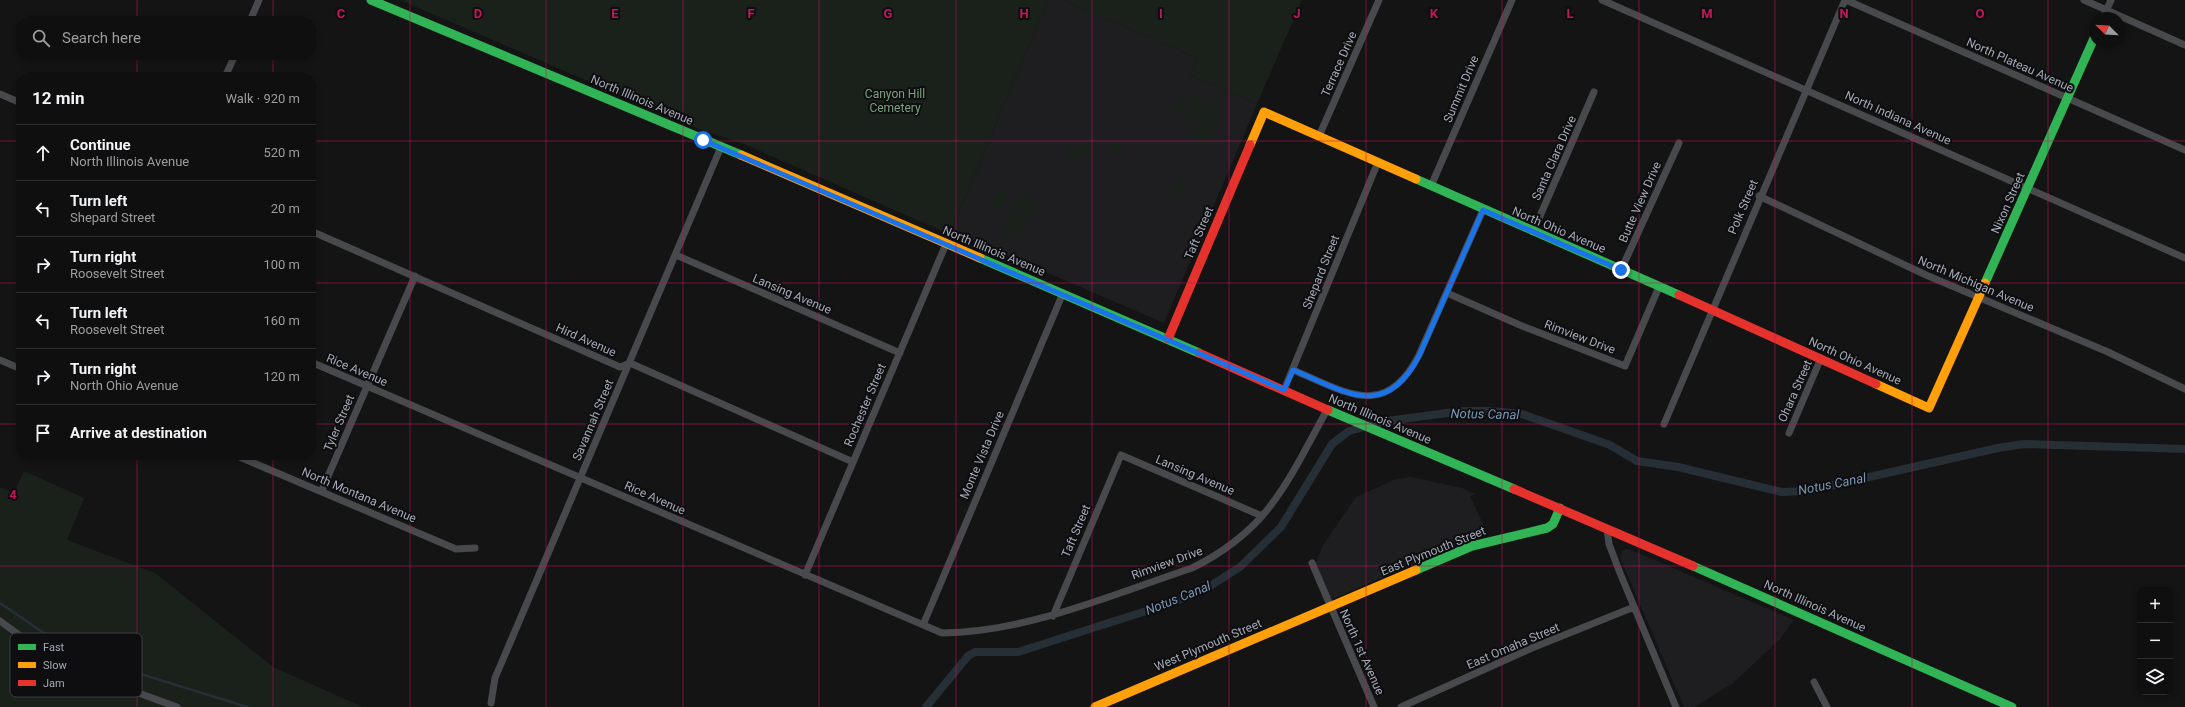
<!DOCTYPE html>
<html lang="en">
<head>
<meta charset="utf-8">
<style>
	body { margin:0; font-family:Roboto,sans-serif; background:#1d1d1d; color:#f1f3f6 }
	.controls { position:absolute; right:12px; bottom:12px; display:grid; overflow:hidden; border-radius:8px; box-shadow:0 2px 6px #0003 }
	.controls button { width:36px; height:36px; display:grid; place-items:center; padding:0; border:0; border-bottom:1px solid #2f2f2f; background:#0f0f0f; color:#f1f3f6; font:20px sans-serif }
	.compass { position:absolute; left:2089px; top:12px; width:36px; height:36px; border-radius:50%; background:#0f0f0f; box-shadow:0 2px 6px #0003; rotate:294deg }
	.stop { position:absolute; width:12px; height:12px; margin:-9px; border:3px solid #1a73e8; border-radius:50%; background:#fff }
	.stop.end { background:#1a73e8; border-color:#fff; box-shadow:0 1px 4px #0008 }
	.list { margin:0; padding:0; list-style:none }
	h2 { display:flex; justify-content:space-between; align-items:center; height:52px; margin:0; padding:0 16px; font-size:17px }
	h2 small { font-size:13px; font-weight:400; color:#9b9c9e }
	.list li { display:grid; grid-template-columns:26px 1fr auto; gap:12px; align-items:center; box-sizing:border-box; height:56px; padding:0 16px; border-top:1px solid #2f2f2f }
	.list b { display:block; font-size:15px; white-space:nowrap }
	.list p { margin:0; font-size:13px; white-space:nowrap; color:#9b9c9e }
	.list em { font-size:13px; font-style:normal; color:#9b9c9e }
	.icon { flex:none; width:22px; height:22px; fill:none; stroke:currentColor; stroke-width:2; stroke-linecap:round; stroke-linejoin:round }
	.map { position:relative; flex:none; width:2185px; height:707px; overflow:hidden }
	.search { position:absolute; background:#0f0f0f; box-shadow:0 2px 6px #0003; left:16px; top:16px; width:300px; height:44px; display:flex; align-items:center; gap:10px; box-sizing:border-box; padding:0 14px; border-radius:16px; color:#9b9c9e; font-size:15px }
	.panel { position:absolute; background:#0f0f0f; box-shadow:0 2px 6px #0003; left:16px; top:72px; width:300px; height:388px; border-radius:16px }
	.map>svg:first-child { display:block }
</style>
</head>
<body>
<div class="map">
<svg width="2185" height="707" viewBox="0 0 2185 707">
	<rect width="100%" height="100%" fill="#141414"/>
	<path fill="#1e1e20" d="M1048,0H1063L1197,58L1190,75L1257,104L1164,323L955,233L953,226Z
		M1411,477L1462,488L1475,494L1470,496L1488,534L1473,538L1330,600L1315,565L1323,545L1356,497L1396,479Z
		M1625,549H1629L1794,620L1780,639L1732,684L1694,707H1684L1620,558L1622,551Z"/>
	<path fill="#1a211b" d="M400,0H1048L953,226L942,231L744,144L699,129Z
		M1063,0H1302L1257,104L1190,75L1197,58Z
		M1190,94L1221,106L1216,119L1185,106Z
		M1177,97L1185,100L1179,115L1171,112Z
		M1185,107L1200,113L1196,123L1181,117Z
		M1201,114L1216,120L1206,143L1191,137Z
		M1122,141L1125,149L1115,153L1111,145Z
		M1092,143L1095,151L1069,161L1066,153Z
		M1177,179L1186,182L1180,196L1171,193Z
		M997,188L1009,193L1001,211L990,206Z
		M1028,193L1036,214L1025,218L1018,197Z
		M1016,198L1026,224L1019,239L1002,232Z
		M24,471L84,498L67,540L155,573L273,667L363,707H0V487L14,493Z"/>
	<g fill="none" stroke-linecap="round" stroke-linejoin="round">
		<path stroke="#272f36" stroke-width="2.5" d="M0,603L73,653L247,707"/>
		<path stroke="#272f36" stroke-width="8" d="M926,707L968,656L975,652H1018L1171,603L1207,588L1240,567L1281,527L1332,444L1349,431L1387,421L1462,411H1491L1522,414L1610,445L1637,461L1678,467L1782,492L1807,491L1998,448L2024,444L2185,449"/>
		<path stroke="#48494d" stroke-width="7" d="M1602,0L2185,258
			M1846,0L2185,150
			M2084,0L2185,45
			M2103,18L2111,0
			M250,21L259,0
			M225,77L235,55
			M0,94L21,103
			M1319,136L1379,0
			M1431,186L1512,0
			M1759,196L1926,275L2108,352L2185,389
			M311,231L620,367L630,363L853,462
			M1533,232L1594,92
			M676,255L900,353
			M1621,270L1679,143
			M1447,293L1522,326L1625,366L1659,287
			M0,360L21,369
			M311,362L942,633C1028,632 1111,595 1192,568C1221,554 1251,532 1271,505C1293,476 1309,442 1327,410
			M1293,370C1346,392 1385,421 1419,355L1483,210
			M1284,390L1378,162
			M1664,424L1845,0
			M1789,433L1821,358
			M235,455L456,549L475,548
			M322,490L415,276
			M1607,529L1609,544L1620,573L1676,707
			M1312,563L1374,707
			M805,575L946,244
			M1053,616L1121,455L1262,516
			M0,621L30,643L81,672L177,707
			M923,625L1063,293
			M1814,682L1827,707
			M491,703L495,678L721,147
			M1401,707L1532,648L1634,607"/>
		<path stroke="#30b455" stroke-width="9" d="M371,0L741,155
			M1416,179L1679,295
			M980,258L1199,353
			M1985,283L2095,36
			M1328,410L1514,489
			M1693,566L2012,707
			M1416,570L1472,546L1547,528L1553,524L1560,508"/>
		<path stroke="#ff9f0a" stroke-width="9" d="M1250,145L1264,112L1416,179
			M741,155L980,258
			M1876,384L1929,408L1985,283
			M1095,707L1416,570"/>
		<path stroke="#e5322d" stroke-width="9" d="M1679,295L1876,384
			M1168,339L1250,145
			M1199,353L1328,410
			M1514,489L1693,566"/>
	</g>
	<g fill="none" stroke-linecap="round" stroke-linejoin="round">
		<path stroke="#1a73e8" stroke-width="5" d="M703,140L1284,390L1293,370C1346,392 1385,421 1419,356L1483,210L1621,270"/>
	</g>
	<path fill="none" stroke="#c2185b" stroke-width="1" stroke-opacity="0.55" d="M137,0V21M273,0V21M410,0V707M546,0V707M683,0V707M819,0V707M956,0V707M1092,0V707M1229,0V707M1366,0V707M1502,0V707M1639,0V707M1775,0V707M1912,0V707M2048,0V707M137,55V77M273,55V77M0,141H21M311,141H2185M0,283H21M311,283H2185M0,424H21M311,424H2185M137,455V707M273,455V707M0,566H2185"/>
	<g text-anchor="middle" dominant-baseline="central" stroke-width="4" stroke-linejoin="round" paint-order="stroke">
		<g font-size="12" fill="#a4a9b6" stroke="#0e0e10">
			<text transform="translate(1339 64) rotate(-66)">Terrace Drive</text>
			<text transform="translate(2020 65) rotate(24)">North Plateau Avenue</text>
			<text transform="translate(1461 89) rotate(-67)">Summit Drive</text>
			<text transform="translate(642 100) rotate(23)">North Illinois Avenue</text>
			<text transform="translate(1898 118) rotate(24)">North Indiana Avenue</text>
			<text transform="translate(1554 158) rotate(-66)">Santa Clara Drive</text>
			<text transform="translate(1640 202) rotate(-66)">Butte View Drive</text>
			<text transform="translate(2008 203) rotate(-66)">Nixon Street</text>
			<text transform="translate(1743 207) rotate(-67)">Polk Street</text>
			<text transform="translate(1559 230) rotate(23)">North Ohio Avenue</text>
			<text transform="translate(1199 233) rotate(-67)">Taft Street</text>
			<text transform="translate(994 251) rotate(23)">North Illinois Avenue</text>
			<text transform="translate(1321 272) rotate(-68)">Shepard Street</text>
			<text transform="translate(1976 284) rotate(23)">North Michigan Avenue</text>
			<text transform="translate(792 294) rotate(23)">Lansing Avenue</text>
			<text transform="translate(1580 337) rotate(21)">Rimview Drive</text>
			<text transform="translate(586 340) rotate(24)">Hird Avenue</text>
			<text transform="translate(1855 361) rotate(24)">North Ohio Avenue</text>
			<text transform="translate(357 370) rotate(23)">Rice Avenue</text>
			<text transform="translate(1795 391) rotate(-66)">Ohara Street</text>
			<text transform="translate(865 405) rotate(-67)">Rochester Street</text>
			<text transform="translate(1380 419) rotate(23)">North Illinois Avenue</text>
			<text transform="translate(593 420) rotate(-67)">Savannah Street</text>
			<text transform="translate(339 423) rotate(-67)">Tyler Street</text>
			<text transform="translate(982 455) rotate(-67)">Monte Vista Drive</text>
			<text transform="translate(1195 475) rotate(23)">Lansing Avenue</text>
			<text transform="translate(359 495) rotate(23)">North Montana Avenue</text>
			<text transform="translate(655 498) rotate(24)">Rice Avenue</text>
			<text transform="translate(1076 531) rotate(-67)">Taft Street</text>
			<text transform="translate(1433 551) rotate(-22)">East Plymouth Street</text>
			<text transform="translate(1167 563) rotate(-20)">Rimview Drive</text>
			<text transform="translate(1815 606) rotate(24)">North Illinois Avenue</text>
			<text transform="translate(1208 645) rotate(-23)">West Plymouth Street</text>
			<text transform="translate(1513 646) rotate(-23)">East Omaha Street</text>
			<text transform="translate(1362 652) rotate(66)">North 1st Avenue</text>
		</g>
		<g font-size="12" fill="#7aa27d" stroke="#0e0e10">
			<text x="895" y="94">Canyon Hill<tspan x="895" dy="14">Cemetery</tspan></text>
		</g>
		<g font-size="13" font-style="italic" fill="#7997b3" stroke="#0e0e10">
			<text transform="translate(1485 414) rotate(1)">Notus Canal</text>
			<text transform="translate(1832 484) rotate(-11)">Notus Canal</text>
			<text transform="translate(1178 598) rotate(-22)">Notus Canal</text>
		</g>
	</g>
	<rect x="10" y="633" width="132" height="64" rx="6" fill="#0e0e10" stroke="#3b3c42" stroke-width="1"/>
	<rect x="18" y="644" width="18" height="6" fill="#30b455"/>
	<rect x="18" y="662" width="18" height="6" fill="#ff9f0a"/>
	<rect x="18" y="680" width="18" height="6" fill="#e5322d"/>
	<g font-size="11" fill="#a4a9b6">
		<text x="43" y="651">Fast</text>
		<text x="43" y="669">Slow</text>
		<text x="43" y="687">Jam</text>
	</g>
	<g font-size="13" text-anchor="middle" font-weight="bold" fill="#c2185b" stroke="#0e0e10" stroke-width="4" stroke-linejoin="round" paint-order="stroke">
		<text x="341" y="18">C</text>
		<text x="478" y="18">D</text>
		<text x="615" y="18">E</text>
		<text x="751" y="18">F</text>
		<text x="888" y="18">G</text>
		<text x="1024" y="18">H</text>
		<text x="1161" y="18">I</text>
		<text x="1297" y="18">J</text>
		<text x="1434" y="18">K</text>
		<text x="1570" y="18">L</text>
		<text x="1707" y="18">M</text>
		<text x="1844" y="18">N</text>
		<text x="1980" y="18">O</text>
		<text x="13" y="499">4</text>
	</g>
</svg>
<div class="controls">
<button>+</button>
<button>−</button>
<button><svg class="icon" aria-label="layers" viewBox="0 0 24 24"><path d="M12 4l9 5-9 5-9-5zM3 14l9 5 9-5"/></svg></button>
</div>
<svg class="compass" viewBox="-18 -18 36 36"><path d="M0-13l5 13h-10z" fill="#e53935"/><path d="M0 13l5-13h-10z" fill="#9b9c9e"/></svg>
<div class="stop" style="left:703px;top:140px"></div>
<div class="stop end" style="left:1621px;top:270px"></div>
<div class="search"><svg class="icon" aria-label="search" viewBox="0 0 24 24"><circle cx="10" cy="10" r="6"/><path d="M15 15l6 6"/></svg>Search here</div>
<section class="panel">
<h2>12 min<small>Walk · 920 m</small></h2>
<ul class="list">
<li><svg class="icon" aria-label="ahead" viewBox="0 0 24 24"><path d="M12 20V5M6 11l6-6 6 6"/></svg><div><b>Continue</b><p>North Illinois Avenue</p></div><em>520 m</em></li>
<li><svg class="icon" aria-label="left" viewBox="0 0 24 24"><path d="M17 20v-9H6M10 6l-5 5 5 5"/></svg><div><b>Turn left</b><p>Shepard Street</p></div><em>20 m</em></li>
<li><svg class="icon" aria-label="right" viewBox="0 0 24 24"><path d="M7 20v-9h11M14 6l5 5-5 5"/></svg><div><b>Turn right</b><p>Roosevelt Street</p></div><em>100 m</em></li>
<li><svg class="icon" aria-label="left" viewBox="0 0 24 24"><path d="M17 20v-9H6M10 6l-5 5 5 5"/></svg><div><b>Turn left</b><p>Roosevelt Street</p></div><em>160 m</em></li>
<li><svg class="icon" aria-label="right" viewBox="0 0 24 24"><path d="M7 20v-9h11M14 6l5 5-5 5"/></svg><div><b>Turn right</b><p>North Ohio Avenue</p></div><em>120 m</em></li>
<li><svg class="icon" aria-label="arrive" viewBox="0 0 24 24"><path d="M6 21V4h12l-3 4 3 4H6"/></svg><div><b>Arrive at destination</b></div></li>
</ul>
</section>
</div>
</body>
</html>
